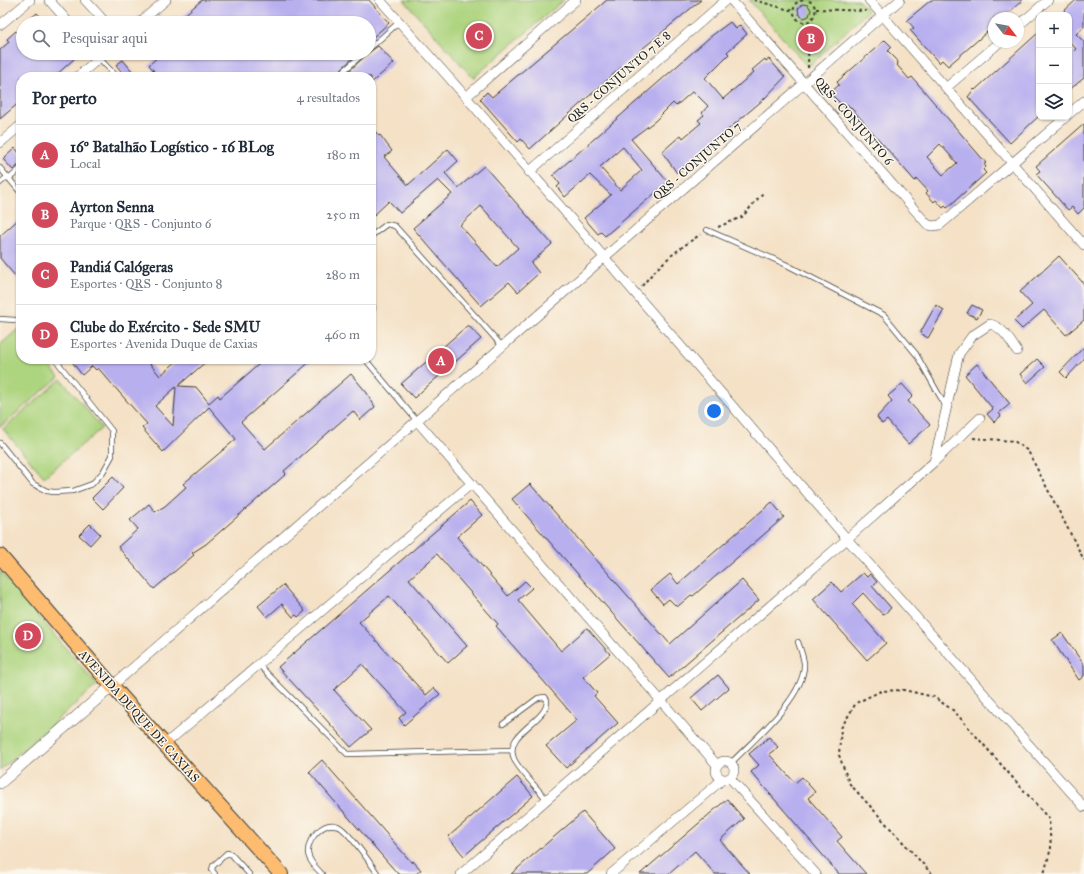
<!DOCTYPE html>
<html lang="pt">
<head>
<meta charset="utf-8">
<style>
	body { margin:0; font-family:"IM FELL Great Primer",serif; background:#f2f2f3; color:#1f2937 }
	.controls { position:absolute; right:12px; top:12px; display:grid; overflow:hidden; border-radius:8px; box-shadow:0 1px 3px #0004 }
	.controls button { width:36px; height:36px; display:grid; place-items:center; padding:0; border:0; border-bottom:1px solid #e0e1e3; background:#fff; color:#1f2937; font:20px sans-serif }
	.compass { position:absolute; left:988px; top:12px; width:36px; height:36px; border-radius:50%; background:#fff; box-shadow:0 1px 3px #0004; rotate:121deg }
	.you { position:absolute; left:714px; top:411px; width:14px; height:14px; margin:-10px; border:3px solid #fff; border-radius:50%; background:#1a73e8; box-shadow:0 0 0 6px #1a73e833 }
	.badge { display:grid; place-items:center; width:26px; height:26px; border-radius:50%; background:#d1495b; color:#fff; font-size:13px; font-weight:700 }
	.pin { position:absolute; translate:-50% -50%; border:2px solid #fff; box-shadow:0 1px 4px #0006 }
	.list { margin:0; padding:0; list-style:none }
	h2 { display:flex; justify-content:space-between; align-items:center; height:52px; margin:0; padding:0 16px; font-size:17px }
	h2 small { font-size:13px; font-weight:400; color:#747a83 }
	.list li { display:grid; grid-template-columns:26px 1fr auto; gap:12px; align-items:center; box-sizing:border-box; height:60px; padding:0 16px; border-top:1px solid #e0e1e3 }
	.list b { display:block; font-size:15px; white-space:nowrap }
	.list p { margin:0; font-size:13px; white-space:nowrap; color:#747a83 }
	.list em { font-size:13px; font-style:normal; color:#747a83 }
	.icon { flex:none; width:22px; height:22px; fill:none; stroke:currentColor; stroke-width:2; stroke-linecap:round; stroke-linejoin:round }
	.map { position:relative; flex:none; width:1084px; height:874px; overflow:hidden }
	.search { position:absolute; background:#fff; box-shadow:0 1px 3px #0004; left:16px; top:16px; width:360px; height:44px; display:flex; align-items:center; gap:10px; box-sizing:border-box; padding:0 14px; border-radius:22px; color:#747a83; font-size:15px }
	.panel { position:absolute; background:#fff; box-shadow:0 1px 3px #0004; left:16px; top:72px; width:360px; height:292px; border-radius:16px }
	.map>svg:first-child { display:block }
</style>
</head>
<body>
<div class="map">
<svg width="1084" height="874" viewBox="0 0 1084 874">
	<rect width="100%" height="100%" fill="#fbf7ec"/>
	<filter id="ink" filterUnits="userSpaceOnUse"><feTurbulence type="fractalNoise" baseFrequency=".025" numOctaves="2"/><feDisplacementMap in="SourceGraphic" scale="8" xChannelSelector="R" yChannelSelector="G"/><feConvolveMatrix kernelMatrix="1 2 1 2 8 2 1 2 1" color-interpolation-filters="sRGB"/></filter>
	<filter id="wash" filterUnits="userSpaceOnUse"><feTurbulence type="fractalNoise" baseFrequency=".012" numOctaves="4" result="noise"/><feDisplacementMap in="SourceGraphic" scale="16" xChannelSelector="R" yChannelSelector="G"/><feGaussianBlur stdDeviation="0.9" result="paint"/><feColorMatrix in="noise" values="0 0 0 0 0 0 0 0 0 0 0 0 0 0 0 0 0 1.4 0 .05"/><feComposite in="paint" operator="in"/></filter>
	<g filter="url(#wash)">
		<rect width="100%" height="100%" fill="#f4e1c6"/>
		<path fill="#add47f" stroke="#64784e" d="M404,0H564L473,78Z
			M749,0H858L868,11L808,67Z
			M18,329L21,332V359H43L59,377L0,427V345Z
			M61,379L102,428L44,477L3,429Z
			M0,571L97,685L0,770Z"/>
		<g id="blocks">
			<path fill="#b8afef" fill-rule="evenodd" d="M202,0H369L389,23L372,38L373,40L369,44V23H175Z
				M607,0H701L636,54L530,149L521,139L518,142L480,99L487,92L492,97Z
				M931,0H1023L1002,18H994V26L948,66L942,60L939,63L925,47L910,30L914,28L907,20Z
				M1076,0H1084V27L1076,34L1084,42V78L1069,90V56L1076,49L1069,41V15H1065L1063,12Z
				M802,4L808,5L811,10L809,16L804,18L799,15L798,9Z
				M37,13L45,23H25Z
				M730,22L736,29L740,25L747,34L727,52L729,54L705,78L723,99L754,72L752,70L765,59L766,61L769,59L785,77L764,99L677,173L662,152L681,135L683,138L701,123L698,120L704,115L702,113L708,106L693,91L676,106L673,103L655,121L631,139L668,182L605,236L601,232L598,234L584,218L611,195L590,175L565,197L557,187L560,184L553,175L710,37ZM623,147L642,170L620,190L600,167Z
				M16,31L23,40V53H71L75,58L54,77H21V101L0,119V50L9,42L7,39Z
				M1039,32V116L1010,143L968,97L974,89L975,90Z
				M885,40L892,47L888,51L897,60L898,64L897,65L909,79L912,77L986,163L984,164L986,167L983,170L986,173L947,208L945,206L943,208L936,200L934,202L926,193L928,191L917,179L915,181L854,111L847,104L844,107L830,93L839,85L837,82ZM940,144L957,163L943,175L927,157Z
				M378,46L394,63L371,83V77H343L368,53Z
				M162,53H358L333,77H147L154,71L149,65Z
				M123,60L137,77H126L116,65Z
				M1084,124V208L1078,214L1072,207L1068,210L1053,193L1036,174L1040,171L1036,166Z
				M371,127L379,136L380,135L392,151L384,157L408,185L448,149L458,161L445,173L458,188L484,166L552,244L531,263L539,273L518,292L509,282L481,306L413,228L452,194L438,180L400,213L389,201L371,218ZM481,206L518,248L497,267L460,225Z
				M15,148L21,155V163L13,170L3,159Z
				M21,217V283L0,258V236Z
				M1059,256L1084,284V320L1066,335L1044,310L1022,329L1014,321L1032,305L1020,292Z
				M936,305L944,310L928,338L920,333Z
				M972,305L982,310L977,318L967,313Z
				M468,325L481,339L414,398L401,384Z
				M1084,347V359L1066,378L1060,372Z
				M70,359H146L160,376L179,359H209L178,386L196,387L209,403L218,395L220,398L265,359H313L241,422L265,449L351,374L367,393L375,407L360,420L353,411L284,471L286,474L269,489L206,544L192,553L194,555L154,589L118,547L138,529L130,520L149,504L155,512L165,506L186,487L183,484L236,439L209,407L163,452L142,428L147,424L98,368L96,370L92,366L82,375ZM176,387L173,426L155,406Z
				M1037,359L1045,367L1027,383L1020,374Z
				M977,364L1010,404L999,413L1001,416L994,422L987,414L993,409L965,375Z
				M902,384L913,396L908,401L930,425L908,444L887,420L882,424L877,417L892,401L888,396Z
				M113,477L123,488L103,509L92,498Z
				M530,484L670,644L742,580L759,600L669,678L512,499Z
				M470,501L482,515L457,537L508,596L525,581L532,588L518,600L561,651L587,628L610,654L583,677L597,693L594,696L618,723L566,768L546,746L577,720L496,626L498,624L437,554L409,579L467,646L448,663L389,596L359,622L426,695L434,688L440,694L404,725L399,718L406,712L362,664L334,690L371,730L351,747L278,667Z
				M772,502L784,517L693,596L691,595L677,607L669,599L663,604L651,590L670,574L678,584Z
				M90,524L100,534L90,545L79,535Z
				M863,573L867,577L870,574L877,582L872,586L891,608L883,615L863,593L852,604L886,643L867,660L813,599L832,582L841,592Z
				M283,585L305,611L298,617L296,615L293,617L282,604L267,617L258,606Z
				M1062,633L1084,665V676L1079,680L1052,640Z
				M718,675L729,688L702,711L691,698Z
				M769,737L778,747L769,754L795,783L802,777L815,792L808,798L842,837L837,841L866,874H839L751,772L759,765L749,754Z
				M322,760L412,863L413,861L421,870L416,874H398L309,772Z
				M517,777L533,796L464,856L448,837Z
				M727,799L744,819L720,840L750,874H715L695,851L669,874H640Z
				M583,812L615,849L587,874H511Z"/>
		</g>
	</g>
	<g filter="url(#ink)">
		<use href="#blocks" fill-opacity="0" stroke="#3c3a36" stroke-width="1"/>
		<g fill="none" stroke-linecap="round" stroke-linejoin="round">
			<g stroke="#3c3a36" stroke-width="6">
				<path id="service" d="M369,49L398,23
					M99,58L117,77
					M337,77L364,53
					M0,168L21,193
					M9,179L21,168
					M0,183L7,177
					M707,230L785,264L884,315L916,354L946,407
					M371,236L387,224L395,226L502,346
					M371,304L373,307L371,316
					M0,319L16,320L21,323
					M365,359L417,421
					M0,443L33,484L47,491L54,492L73,491L92,484L103,472L112,456V431L55,359
					M258,664L347,754L512,750
					M503,724L538,698L545,697L547,700C548,722 503,732 514,759C519,770 539,790 547,800
					M731,763C753,740 806,697 804,663C803,656 800,648 798,642
					M215,874L212,870L213,866L227,853L231,854L249,874
					M322,874C316,868 307,859 308,850C309,838 324,820 338,826C349,831 370,863 378,874"/>
			</g>
			<g stroke="#3c3a36" stroke-width="10">
				<path id="minor" d="M49,0L69,23
					M85,0L106,23
					M380,0L466,97L847,539L1084,807
					M731,0L927,224L932,226L940,225L1066,117
					M869,0L1084,245
					M139,23L166,0
					M0,25L30,0
					M1018,26L1048,0
					M77,77L105,53
					M947,87L1000,42
					M466,97L576,0
					M1069,114L1084,101
					M0,143L21,125
					M529,172L726,0
					M417,421L717,765
					M934,462L959,354L972,336L990,324C1003,327 1010,341 1017,351
					M112,686L900,0
					M164,745L471,484
					M716 770a9 9 0 1 1 18 0a9 9 0 1 1-18 0Z
					M730,778L816,874
					M461,874L847,539L934,462L980,418
					M611,874L723,779"/>
			</g>
			<g stroke="#3c3a36" stroke-width="12">
				<path id="tertiary" d="M0,783L112,686"/>
			</g>
			<g stroke="#3c3a36" stroke-width="16">
				<path id="primary" d="M0,556L112,686L281,874"/>
			</g>
			<path stroke="#3c3a36" stroke-width="2" stroke-dasharray="3 3" stroke-linecap="butt" d="M754,0L793,11
				M803,0L796,3L793,11C802,38 829,9 807,0
				M816,9L866,11
				M808,68L809,22
				M718,227L742,217L763,193
				M642,286C660,263 677,250 701,234
				M973,438L1014,441L1028,451L1084,560
				M932,874L849,783L839,755L841,728L856,703L881,691L904,690L934,697L954,711L1049,819L1051,848L1044,874"/>
			<use href="#service" stroke="#fff" stroke-width="4.5"/>
			<use href="#minor" stroke="#fff" stroke-width="9"/>
			<use href="#tertiary" stroke="#fff" stroke-width="11"/>
			<use href="#primary" stroke="#fdbc70" stroke-width="14"/>
		</g>
	</g>
	<g text-anchor="middle" dominant-baseline="central" stroke-width="3" stroke-linejoin="round" paint-order="stroke">
		<g font-size="12" fill="#1c1c1c" stroke="#fbf7ec">
			<text transform="translate(619 77) rotate(-41)">QRS - CONJUNTO 7 E 8</text>
			<text transform="translate(854 121) rotate(49)">QRS - CONJUNTO 6</text>
			<text transform="translate(697 161) rotate(-41)">QRS - CONJUNTO 7</text>
			<text transform="translate(139 716) rotate(48)">AVENIDA DUQUE DE CAXIAS</text>
		</g>
	</g>
</svg>
<div class="controls">
<button>+</button>
<button>−</button>
<button><svg class="icon" aria-label="layers" viewBox="0 0 24 24"><path d="M12 4l9 5-9 5-9-5zM3 14l9 5 9-5"/></svg></button>
</div>
<svg class="compass" viewBox="-18 -18 36 36"><path d="M0-13l5 13h-10z" fill="#e53935"/><path d="M0 13l5-13h-10z" fill="#747a83"/></svg>
<div class="you"></div>
<div class="pin badge" style="left:441px;top:361px">A</div>
<div class="pin badge" style="left:811px;top:39px">B</div>
<div class="pin badge" style="left:479px;top:36px">C</div>
<div class="pin badge" style="left:28px;top:636px">D</div>
<div class="search"><svg class="icon" aria-label="search" viewBox="0 0 24 24"><circle cx="10" cy="10" r="6"/><path d="M15 15l6 6"/></svg>Pesquisar aqui</div>
<section class="panel">
<h2>Por perto<small>4 resultados</small></h2>
<ul class="list">
<li><span class="badge">A</span><div><b>16º Batalhão Logístico - 16 BLog</b><p>Local</p></div><em>180 m</em></li>
<li><span class="badge">B</span><div><b>Ayrton Senna</b><p>Parque · QRS - Conjunto 6</p></div><em>250 m</em></li>
<li><span class="badge">C</span><div><b>Pandiá Calógeras</b><p>Esportes · QRS - Conjunto 8</p></div><em>280 m</em></li>
<li><span class="badge">D</span><div><b>Clube do Exército - Sede SMU</b><p>Esportes · Avenida Duque de Caxias</p></div><em>460 m</em></li>
</ul>
</section>
</div>
</body>
</html>
